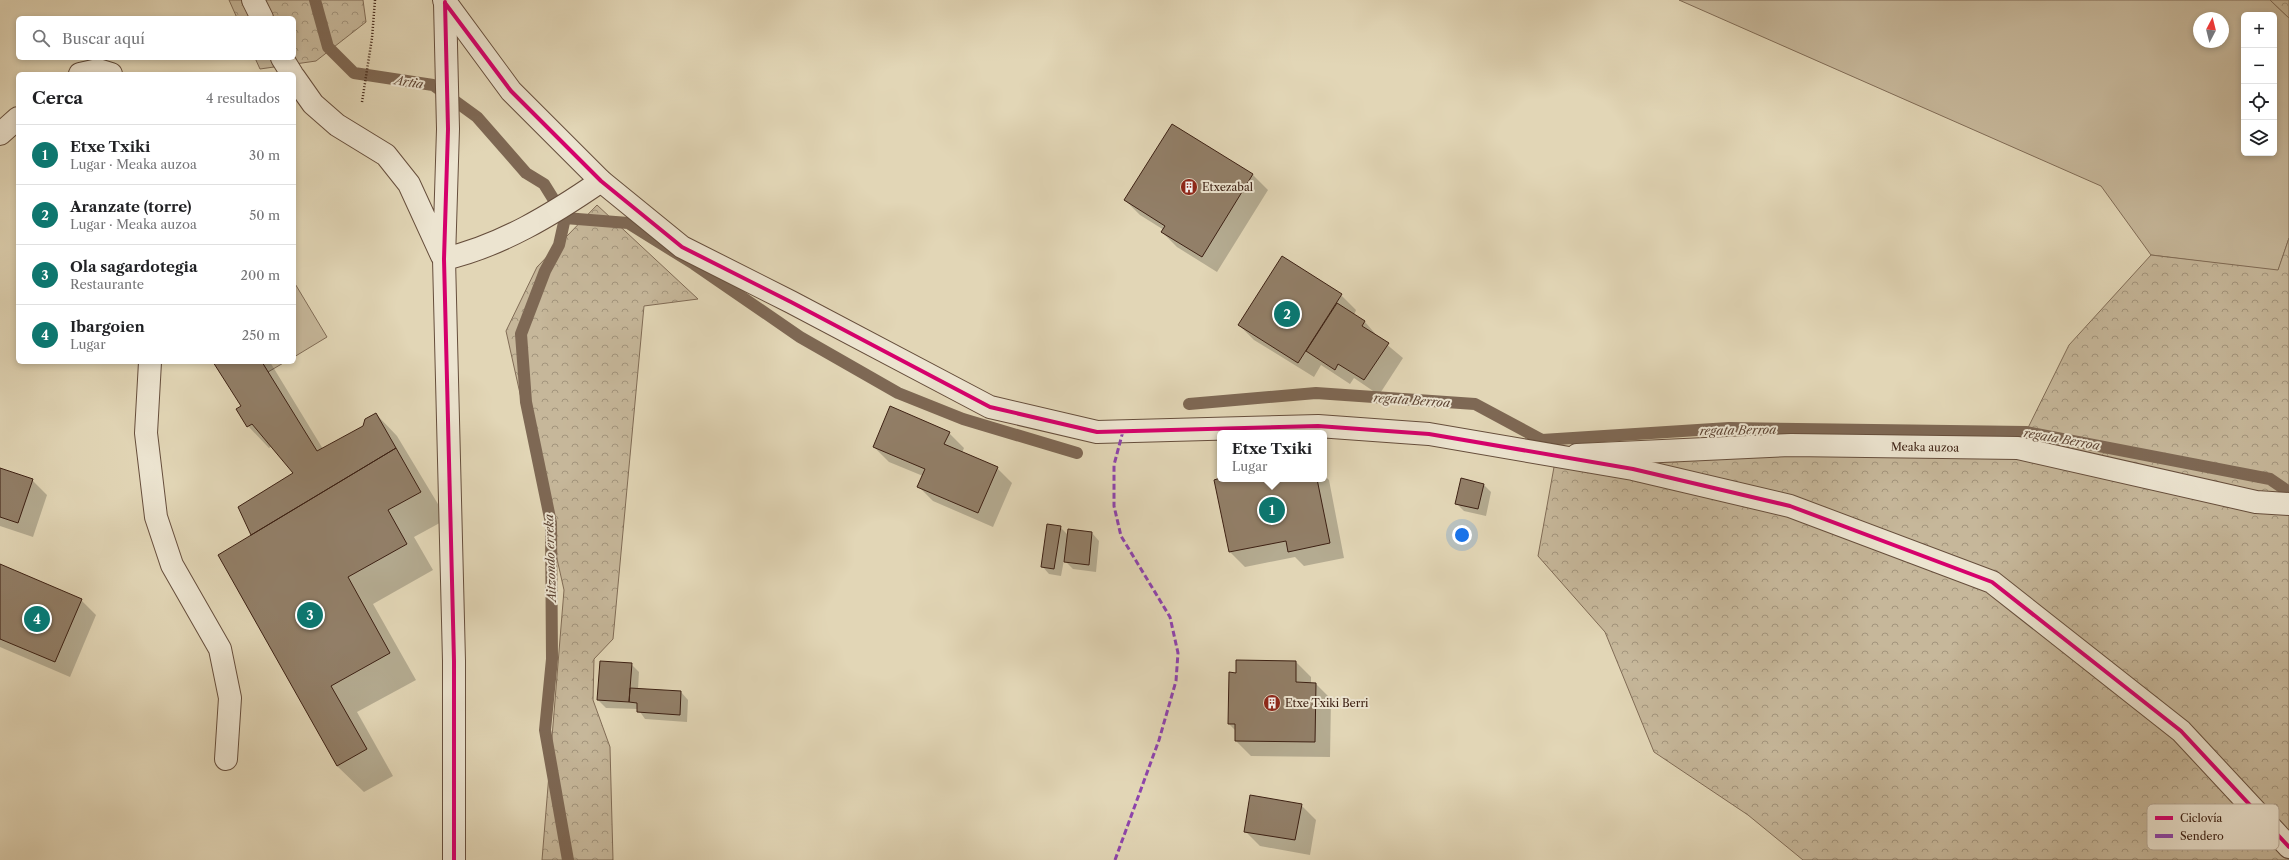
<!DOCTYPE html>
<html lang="es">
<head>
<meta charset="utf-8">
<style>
	body { margin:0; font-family:"Libre Caslon Text",serif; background:#f6f6f6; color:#202124 }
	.controls { position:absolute; right:12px; top:12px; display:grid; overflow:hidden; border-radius:6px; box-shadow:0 2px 6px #0003 }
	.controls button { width:36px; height:36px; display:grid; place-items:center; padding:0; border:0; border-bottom:1px solid #e0e0e0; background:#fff; color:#202124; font:20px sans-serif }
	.compass { position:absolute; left:2193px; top:12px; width:36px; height:36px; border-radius:50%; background:#fff; box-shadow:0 2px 6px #0003; rotate:7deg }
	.you { position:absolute; left:1462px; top:535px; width:14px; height:14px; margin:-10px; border:3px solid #fff; border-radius:50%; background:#1a73e8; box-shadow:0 0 0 6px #1a73e833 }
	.badge { display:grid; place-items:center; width:26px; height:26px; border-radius:50%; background:#0f766e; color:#fff; font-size:13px; font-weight:700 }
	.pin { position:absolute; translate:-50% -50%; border:2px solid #fff; box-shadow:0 1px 4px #0006 }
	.popup { position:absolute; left:1217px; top:430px; width:110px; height:52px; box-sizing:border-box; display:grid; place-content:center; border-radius:6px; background:#fff; filter:drop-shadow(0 1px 3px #0005); font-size:13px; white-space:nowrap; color:#757577 }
	.popup b { font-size:15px; color:#202124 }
	.popup::after { content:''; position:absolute; left:50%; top:100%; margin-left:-8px; border:8px solid transparent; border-top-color:#fff }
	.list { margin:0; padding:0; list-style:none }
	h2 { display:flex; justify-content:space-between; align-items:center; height:52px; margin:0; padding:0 16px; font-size:17px }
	h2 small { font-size:13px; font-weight:400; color:#757577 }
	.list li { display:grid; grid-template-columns:26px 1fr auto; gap:12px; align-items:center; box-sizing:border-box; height:60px; padding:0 16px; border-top:1px solid #e0e0e0 }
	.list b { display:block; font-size:15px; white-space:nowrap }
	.list p { margin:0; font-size:13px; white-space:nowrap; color:#757577 }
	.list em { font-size:13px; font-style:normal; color:#757577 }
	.icon { flex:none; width:22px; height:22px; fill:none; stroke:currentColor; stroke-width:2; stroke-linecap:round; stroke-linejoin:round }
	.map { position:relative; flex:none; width:2289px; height:860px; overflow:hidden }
	.search { position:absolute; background:#fff; box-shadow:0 2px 6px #0003; left:16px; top:16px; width:280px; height:44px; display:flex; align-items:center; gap:10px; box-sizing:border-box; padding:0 14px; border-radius:6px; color:#757577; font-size:15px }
	.panel { position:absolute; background:#fff; box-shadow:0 2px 6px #0003; left:16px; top:72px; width:280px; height:292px; border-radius:6px }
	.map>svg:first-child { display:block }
</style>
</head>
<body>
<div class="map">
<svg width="2289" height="860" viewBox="0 0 2289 860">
	<defs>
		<pattern id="forest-crowns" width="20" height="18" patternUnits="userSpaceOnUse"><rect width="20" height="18" fill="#c6b79a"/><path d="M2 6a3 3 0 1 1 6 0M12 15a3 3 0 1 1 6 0" fill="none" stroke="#a2947c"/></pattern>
	</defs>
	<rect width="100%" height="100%" fill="#e2d6b6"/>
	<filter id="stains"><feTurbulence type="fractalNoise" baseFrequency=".005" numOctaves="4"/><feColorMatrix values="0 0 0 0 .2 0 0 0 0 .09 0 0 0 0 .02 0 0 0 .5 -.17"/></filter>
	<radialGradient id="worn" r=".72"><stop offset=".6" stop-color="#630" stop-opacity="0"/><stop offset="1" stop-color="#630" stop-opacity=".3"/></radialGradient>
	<path fill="#c6b79a" stroke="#816c56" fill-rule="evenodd" d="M1679,0H2270L2289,18V238L2278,271L2151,255L2101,186ZM2244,15H2274V153H2244ZM2199,18H2223V42H2199Z
		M294,282L327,337L294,357Z
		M262,362H285L268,372Z"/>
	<path fill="url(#forest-crowns)" stroke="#816c56" d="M229,0H363L366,22L316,61L260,69L255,58H294V18H237Z
		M2270,0H2289V18Z
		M597,205L698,299L644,306L613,639L594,659L593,700L610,747L613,860H542L564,590L506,331L537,267Z
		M2289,238V860H1803L1748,815L1654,752L1605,632L1538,556L1556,456L2018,448L2069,345L2151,255L2278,270Z"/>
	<path fill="#0003" d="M1172,125L1253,175L1268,190L1217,272L1177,247L1162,232L1164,230L1140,215L1125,200Z
		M1282,258L1341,295L1356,310L1354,315L1365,322L1379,338L1403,358L1379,395L1354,378L1350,384L1321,365L1314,377L1254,340L1239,325Z
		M214,362H270L323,449L364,426L376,414L397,436L447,519L414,537L433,570L373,604L416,680L357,712L393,776L364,792L337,766L252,534L294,474L272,446L269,448L248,426L242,406Z
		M949,433L964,448L962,453L997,468L1012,483L993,527L933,501L918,486L923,476L889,462L874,447Z
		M0,469L32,480L47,495L33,537L0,526Z
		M1324,475L1329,480L1344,558L1304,566L1295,557L1245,567L1230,552L1222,479H1324Z
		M1484,485L1491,492L1486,516L1464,511L1456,503Z
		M1060,527L1068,535L1092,533L1099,541L1096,572L1073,569L1064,560L1061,576L1049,574L1042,566Z
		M0,565L81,600L96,615L70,677L0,647Z
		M1296,662L1311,677V683L1316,684L1331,699L1330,757L1251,756L1236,741V731L1229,724Z
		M631,664L639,672L638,689L681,692L688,700L687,722L645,719L638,709L606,708L598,700Z
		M1301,805L1316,820L1310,855L1260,846L1245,831Z"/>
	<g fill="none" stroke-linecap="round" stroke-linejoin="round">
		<path stroke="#7e6854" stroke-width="12" d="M315,0L328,47L354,73L433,85L477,117L526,173L544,184L562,213
			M565,218L559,245L545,271L521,334L526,402L551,523L552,659L545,730L568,860
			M565,218L628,223L694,264L800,337L898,393L963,419L1077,453
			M1189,404L1316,393L1475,404L1542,440L1729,428L2026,432L2270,479L2289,492"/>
	</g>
	<path fill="#927f68" stroke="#3c2013" d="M1172,124L1253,174L1202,257L1161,232L1165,226L1124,200Z
		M1282,256L1342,294L1298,363L1238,325Z
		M1337,303L1365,321L1362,326L1389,343L1364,380L1338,364L1335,370L1306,351Z
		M213,362H262L317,451L363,426L365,419L376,413L396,448L251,535L238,507L293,473L252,424L247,427L236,409L241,406Z
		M890,406L950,432L944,444L998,467L978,513L917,487L925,469L873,447Z
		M396,448L421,492L388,510L407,544L348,577L390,653L331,686L367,749L337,766L218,555Z
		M0,468L33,479L18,523L0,517Z
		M1220,478L1317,479L1330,543L1288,552L1286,541L1229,552L1214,480Z
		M1461,478L1484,484L1478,509L1455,504Z
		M1047,524L1061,526L1054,569L1041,567Z
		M1068,529L1092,532L1089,565L1064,562Z
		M0,564L82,599L55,662L0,639Z
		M1236,660L1296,661V682L1316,683L1315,742L1235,741V724H1228L1229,672L1236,673Z
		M600,661L632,663L629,702L597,700Z
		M630,688L681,691L680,715L637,712V703L629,702Z
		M1250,795L1302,804L1295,840L1244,832Z"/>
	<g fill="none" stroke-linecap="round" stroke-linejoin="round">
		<g stroke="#664e3c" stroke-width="24">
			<path id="service" d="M80,74L98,70L111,74
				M0,134L18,118
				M444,259C501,246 553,214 601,181
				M150,362L146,433L156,517L172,565L220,649L230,698L226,759"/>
		</g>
		<g stroke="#664e3c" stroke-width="24">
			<path id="minor" d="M253,0L262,18
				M445,3L448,129L444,259L454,661V860
				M282,58L292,74
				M294,77L313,104L337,125L386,155L409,184L442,256
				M1577,455L1791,445L2018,448L2256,502L2289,504"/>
		</g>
		<g stroke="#664e3c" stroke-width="24">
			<path id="tertiary" d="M444,0L511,91L601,181L682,247L791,302L990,407L1097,432L1318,426L1429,434L1633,469L1790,506L1992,582L2181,731L2289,847"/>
		</g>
		<path stroke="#3c2013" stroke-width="2.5" stroke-dasharray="1 2" stroke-linecap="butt" d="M362,102L372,38L375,0"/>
		<use href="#service" stroke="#ece4d0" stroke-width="22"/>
		<use href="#minor" stroke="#ece4d0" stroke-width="22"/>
		<use href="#tertiary" stroke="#ece4d0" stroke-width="22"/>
		<path stroke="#8e44ad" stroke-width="3" stroke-dasharray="6 3" stroke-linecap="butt" d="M1115,860L1159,740L1176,681L1178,653L1170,617L1121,536L1114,506V465L1123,431"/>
		<g stroke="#ece4d0" stroke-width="6">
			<path id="cycleway" d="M445,2L448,129L444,259L454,661V860
				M445,3L511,91L601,181L682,247L791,302L990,407L1097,432L1318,426L1429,434L1633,469L1790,506L1992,582L2181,731L2289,847"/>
		</g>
		<use href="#cycleway" stroke="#d6006c" stroke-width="4"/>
	</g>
	<defs>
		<g id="building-disc" transform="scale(0.9)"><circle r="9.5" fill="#8f2418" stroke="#ece4d0"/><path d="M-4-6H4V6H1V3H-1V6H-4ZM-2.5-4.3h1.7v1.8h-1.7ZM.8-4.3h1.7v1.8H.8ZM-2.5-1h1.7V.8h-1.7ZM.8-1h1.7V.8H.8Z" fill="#fff"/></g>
	</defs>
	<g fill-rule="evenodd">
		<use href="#building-disc" x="1189" y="187"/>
		<use href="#building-disc" x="1272" y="703"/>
	</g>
	<g text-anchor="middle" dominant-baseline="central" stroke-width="4" stroke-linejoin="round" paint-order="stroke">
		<g font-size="11" fill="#3c2013" stroke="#ece4d0" text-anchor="start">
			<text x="1202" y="187">Etxezabal</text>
			<text x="1285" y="703">Etxe Txiki Berri</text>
		</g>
		<g font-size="11" fill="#3c2013" stroke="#ece4d0">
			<text transform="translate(1925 447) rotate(1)">Meaka auzoa</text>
		</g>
		<g font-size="12" font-style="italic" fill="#5d4433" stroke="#ece4d0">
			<text transform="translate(409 82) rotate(9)">Artia</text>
			<text transform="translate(1412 400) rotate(4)">regata Berroa</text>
			<text transform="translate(1738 430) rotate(-1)">regata Berroa</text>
			<text transform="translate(2062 439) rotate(10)">regata Berroa</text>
			<text transform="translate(550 558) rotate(-92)">Aitzondo erreka</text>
		</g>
	</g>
	<rect x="2147" y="804" width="132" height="46" rx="6" fill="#ece4d0" stroke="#b7a997" stroke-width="1"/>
	<rect x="2155" y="816" width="18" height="4" fill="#d6006c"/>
	<rect x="2155" y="834" width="18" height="4" fill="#8e44ad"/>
	<g font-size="11" fill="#3c2013">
		<text x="2180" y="822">Ciclovía</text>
		<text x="2180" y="840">Sendero</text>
	</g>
	<rect width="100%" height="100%" filter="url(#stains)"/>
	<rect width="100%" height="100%" fill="url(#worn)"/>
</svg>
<div class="controls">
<button>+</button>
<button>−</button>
<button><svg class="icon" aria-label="locate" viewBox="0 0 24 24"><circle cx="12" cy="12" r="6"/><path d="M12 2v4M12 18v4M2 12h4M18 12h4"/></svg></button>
<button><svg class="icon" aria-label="layers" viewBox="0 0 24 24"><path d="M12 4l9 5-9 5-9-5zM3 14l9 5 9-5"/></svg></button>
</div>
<svg class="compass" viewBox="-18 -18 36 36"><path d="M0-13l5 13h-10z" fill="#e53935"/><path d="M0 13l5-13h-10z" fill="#757577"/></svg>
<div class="you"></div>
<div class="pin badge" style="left:1272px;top:510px">1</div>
<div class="popup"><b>Etxe Txiki</b>Lugar</div>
<div class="pin badge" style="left:1287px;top:314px">2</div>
<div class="pin badge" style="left:310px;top:615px">3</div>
<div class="pin badge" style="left:37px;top:619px">4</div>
<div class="search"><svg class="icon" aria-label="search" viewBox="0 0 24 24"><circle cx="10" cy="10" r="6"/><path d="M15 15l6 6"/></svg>Buscar aquí</div>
<section class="panel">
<h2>Cerca<small>4 resultados</small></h2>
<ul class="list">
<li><span class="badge">1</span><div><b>Etxe Txiki</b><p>Lugar · Meaka auzoa</p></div><em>30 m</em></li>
<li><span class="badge">2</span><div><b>Aranzate (torre)</b><p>Lugar · Meaka auzoa</p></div><em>50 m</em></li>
<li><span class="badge">3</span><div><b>Ola sagardotegia</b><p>Restaurante</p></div><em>200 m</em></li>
<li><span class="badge">4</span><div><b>Ibargoien</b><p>Lugar</p></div><em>250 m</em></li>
</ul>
</section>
</div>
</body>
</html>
